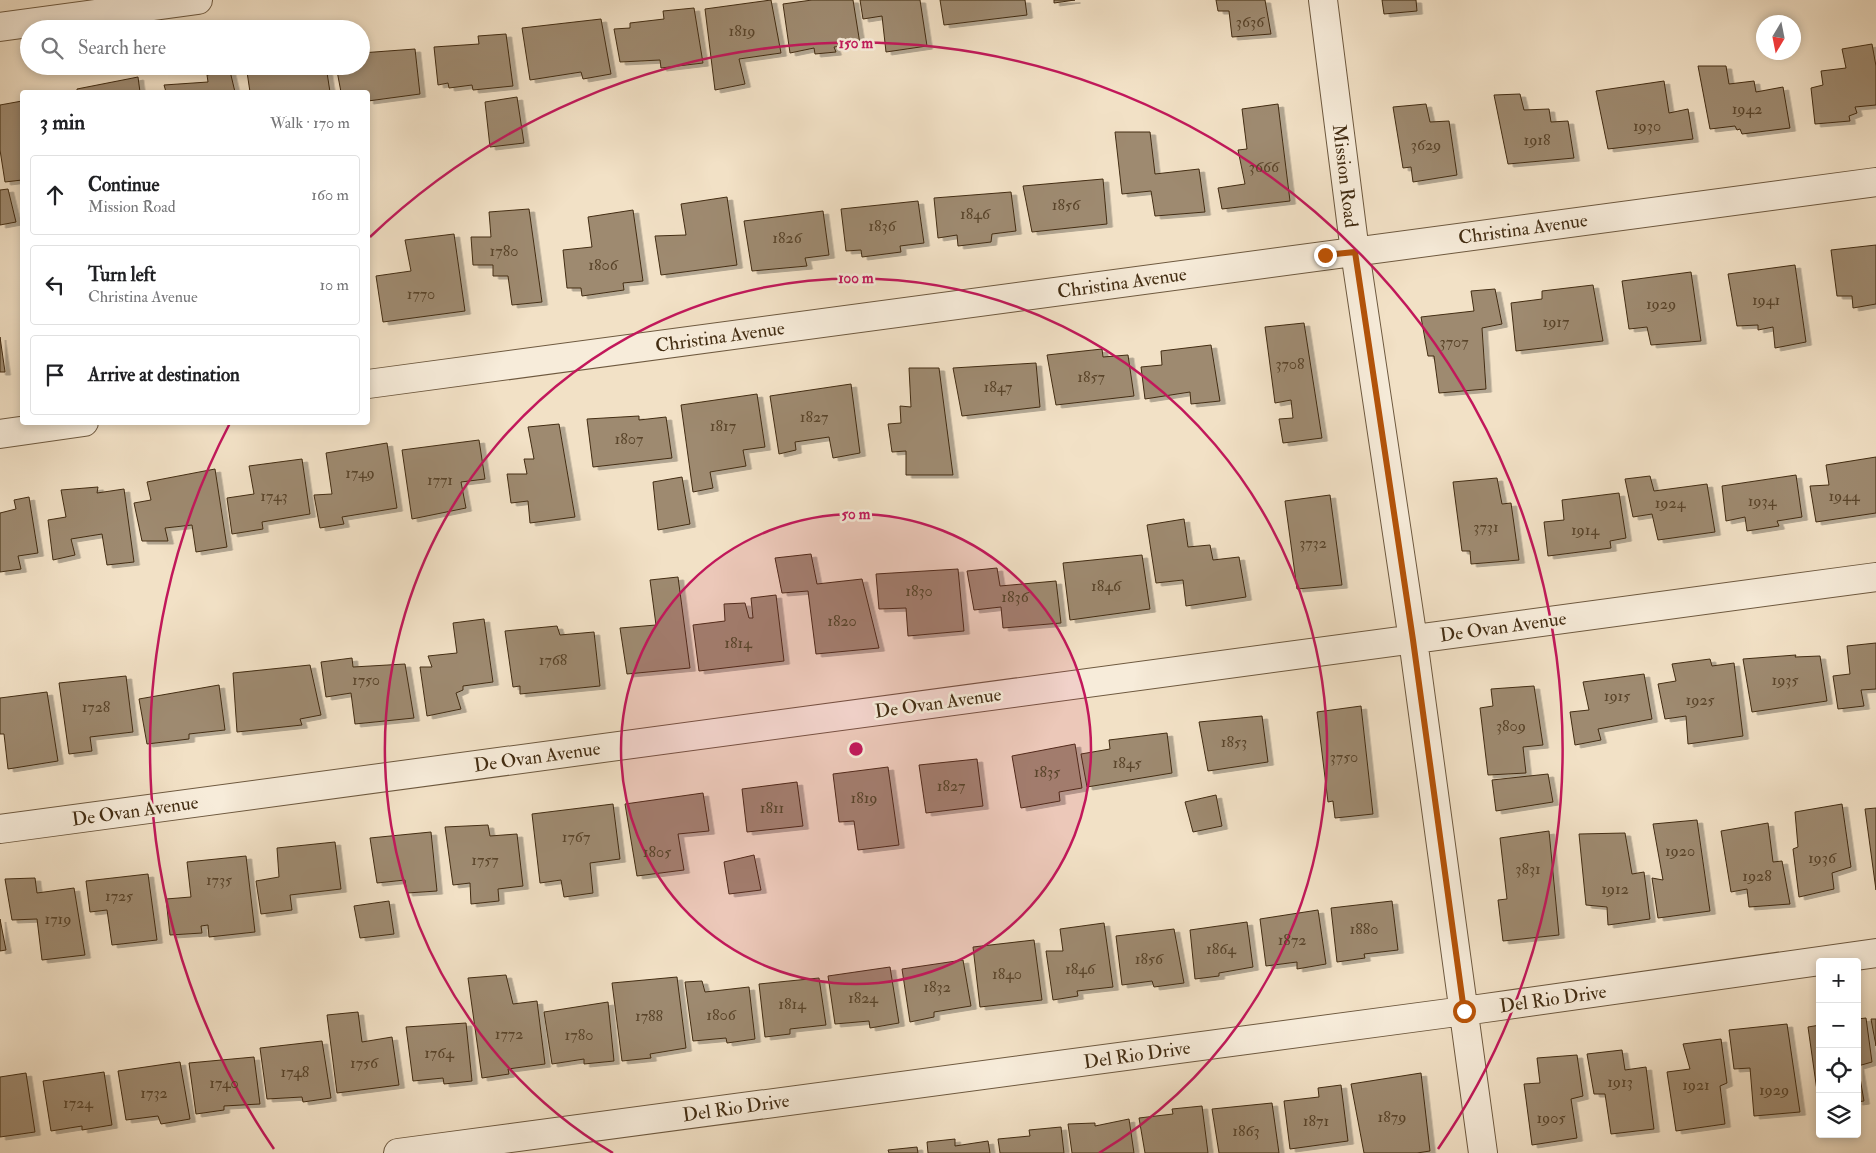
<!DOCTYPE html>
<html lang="en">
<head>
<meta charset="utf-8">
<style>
	body { margin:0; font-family:"IM FELL Double Pica",serif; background:#f6f6f6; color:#202124 }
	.controls { position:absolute; right:15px; bottom:15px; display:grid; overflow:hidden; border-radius:5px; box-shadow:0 2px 8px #0003 }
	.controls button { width:45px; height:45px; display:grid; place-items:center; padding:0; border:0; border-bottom:1px solid #e0e0e0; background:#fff; color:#202124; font:25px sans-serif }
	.compass { position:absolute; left:1756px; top:15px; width:45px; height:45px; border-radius:50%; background:#fff; box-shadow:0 2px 8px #0003; rotate:190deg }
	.stop { position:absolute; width:15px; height:15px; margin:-11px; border:4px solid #b45309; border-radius:50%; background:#fff }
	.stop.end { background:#b45309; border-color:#fff; box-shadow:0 1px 5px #0008 }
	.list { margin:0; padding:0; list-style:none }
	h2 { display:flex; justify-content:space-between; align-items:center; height:65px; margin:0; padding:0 20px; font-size:21px }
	h2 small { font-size:16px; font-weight:400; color:#757577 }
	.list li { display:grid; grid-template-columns:32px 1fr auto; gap:15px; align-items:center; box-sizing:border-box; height:80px; margin:0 10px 10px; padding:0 10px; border:1px solid #e0e0e0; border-radius:5px }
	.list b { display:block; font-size:19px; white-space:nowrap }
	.list p { margin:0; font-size:16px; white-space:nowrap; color:#757577 }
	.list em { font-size:16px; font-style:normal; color:#757577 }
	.icon { flex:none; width:28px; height:28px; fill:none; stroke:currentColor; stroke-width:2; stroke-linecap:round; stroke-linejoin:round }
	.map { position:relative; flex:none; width:1876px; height:1153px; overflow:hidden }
	.search { position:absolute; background:#fff; box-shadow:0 2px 8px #0003; left:20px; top:20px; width:350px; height:55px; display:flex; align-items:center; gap:12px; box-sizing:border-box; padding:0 18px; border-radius:28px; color:#757577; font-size:19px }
	.panel { position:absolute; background:#fff; box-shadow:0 2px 8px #0003; left:20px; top:90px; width:350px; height:335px; border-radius:5px }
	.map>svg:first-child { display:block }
</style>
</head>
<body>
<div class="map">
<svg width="1876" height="1153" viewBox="0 0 1876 1153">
	<defs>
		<filter id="shadow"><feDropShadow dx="5.5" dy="3" stdDeviation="0" flood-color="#0004"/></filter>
	</defs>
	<rect width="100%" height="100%" fill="#f2e1c6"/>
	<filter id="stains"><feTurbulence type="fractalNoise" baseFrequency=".004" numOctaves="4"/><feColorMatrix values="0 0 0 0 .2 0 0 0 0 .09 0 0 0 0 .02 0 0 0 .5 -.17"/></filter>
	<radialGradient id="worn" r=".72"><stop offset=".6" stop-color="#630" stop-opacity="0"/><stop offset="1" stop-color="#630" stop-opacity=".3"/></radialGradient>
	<path fill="#9e8a70" stroke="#422c12" filter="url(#shadow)" d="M771,0L781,53L739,59L745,84L715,90L705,9Z
		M812,0H853L860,44L834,47L836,52L815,54L814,48L790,53L783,4Z
		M860,0H920L927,46L886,52L882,16L863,19Z
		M940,0H1025L1027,15L944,25Z
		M1054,0H1075L1054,3Z
		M1216,0H1265L1271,34L1232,37L1229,11H1218Z
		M1382,0H1416L1417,11L1384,14Z
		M694,8L703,63L661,68L660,60L620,62L614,29L630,28V23L664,19L663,11Z
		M601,19L611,74L583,79L581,72L530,80L522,28Z
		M506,34L513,86L473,90L472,85L449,88L448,83L438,85L434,47L479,44L478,36Z
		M1872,44L1876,66V105L1855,107L1857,113L1849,116L1850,121L1815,124L1811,88L1823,85L1821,71L1846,68L1842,49Z
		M415,49L420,94L368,101V92H341L337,71L361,66V53Z
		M294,66H326L330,92H250L247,72Z
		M1698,66H1726L1729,84L1754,81L1756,92L1783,87L1790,128L1742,134L1740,129L1737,130L1735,126L1710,129Z
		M230,71L235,92H166L164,85L208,82L207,75Z
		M138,77L140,92H77V89Z
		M1664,81L1669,113L1688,109L1693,139L1608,149L1596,91Z
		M1520,94L1524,110L1549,109L1551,122L1568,121L1574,158L1508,164L1494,95Z
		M517,97L524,143L490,147L485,102Z
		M22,101V180L5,182L0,150V105Z
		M1278,104L1290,201L1222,209L1218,188L1245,184L1238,150L1247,149L1242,109Z
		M1426,104L1430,122L1449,121L1457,175L1413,182L1411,167L1403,168L1393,107Z
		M1115,132H1150L1155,174L1199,169L1205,212L1155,216L1151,191L1122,194Z
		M1103,179L1107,224L1032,232L1023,186Z
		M8,189L16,222L0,225V190Z
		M1011,192L1016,231L992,234L991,242L958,246L957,235L938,238L934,198Z
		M727,197L737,265L661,275L655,236L686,235L681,204Z
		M918,201L924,243L900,246L901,252L862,257L861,250L846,251L841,209Z
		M529,209L542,302L512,305L508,276H493V265H473L471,237H491L489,212Z
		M633,210L643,281L623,283L624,290L582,296L581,288H567L563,250L592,247L588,217Z
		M823,211L829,255L805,258L807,266L752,271L744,221Z
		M454,234L465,311L383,322L376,276L411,271L405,240Z
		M1876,245V304L1853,308L1852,296H1837L1831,250Z
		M1795,265L1806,342L1775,348L1773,327L1758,330V325L1737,326L1728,274Z
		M1691,272L1701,341L1651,345L1647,327L1629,329L1622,281Z
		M1593,285L1603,341L1516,351L1511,303L1542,299V291Z
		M1495,289L1502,324L1482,328L1486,389L1439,393L1434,356H1428L1421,317L1474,311L1471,291Z
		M1304,323L1322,438L1283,443L1279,419L1293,418L1291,400L1275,403L1265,327Z
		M0,337L5,372H0Z
		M1211,345L1220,401L1191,404L1190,392L1145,399L1141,367L1162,365L1161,351Z
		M1102,349L1103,357L1128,355L1134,396L1056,405L1047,355Z
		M1036,363L1040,407L962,416L953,368Z
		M909,368H939L953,475H906V451L892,452L888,424L901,423L900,406L911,407Z
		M851,384L860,453L833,458L829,437L795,442L796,450L779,454L770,396Z
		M757,394L765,447L743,450L746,466L710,472L713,488L693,492L681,405Z
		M639,416V420L666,417L672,458L593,467L587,419Z
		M559,424L575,517L530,523L528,501L511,503L507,474H527L524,459H534L528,427Z
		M479,440L485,479L461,482L466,508L412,519L402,450Z
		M387,443L397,508L342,517L344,524L320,528L314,495L332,494L326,453Z
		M1876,457V513L1816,522L1810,486L1829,485L1826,465Z
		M302,459L310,514L262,522L263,529L232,534L227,498L254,494L249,466Z
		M215,469L227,547L196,552L192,525L165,528L168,541H142L134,503L151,500L147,482Z
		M1796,475L1802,517L1777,521L1779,526L1747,531L1745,517L1726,521L1722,486Z
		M1650,476L1654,491L1707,484L1715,532L1658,540L1652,514L1633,517L1625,479Z
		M682,477L690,524L658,530L653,482Z
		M1497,478L1502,504L1511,503L1519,560L1471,564L1470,551H1462L1453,482Z
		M98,487L97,493L124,489L134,562L107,565L102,534L71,539L75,555L53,560L48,520L66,517L61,490Z
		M1619,493L1626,538L1610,541L1611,548L1548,556L1544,522L1564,520L1562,500Z
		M1330,495L1342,585L1297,589L1285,501Z
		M29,497L38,553L18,556L21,569L0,572V513L16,509L14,500Z
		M1184,519L1188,547L1210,545L1213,560L1239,557L1246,597L1186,606L1183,580L1156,583L1147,525Z
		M811,554L817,584L862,579L879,648L816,654L808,591L782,593L775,558Z
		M1142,555L1150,609L1070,620L1063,563Z
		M997,568L1000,586L1056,581L1061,623L1003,628L1001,607L974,610L967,571Z
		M958,569L964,631L908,636L906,608L879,609L876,574Z
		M678,577L690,668L627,674L620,628L656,625L650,580Z
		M776,595L784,661L699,671L693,625L725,621L724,604L745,603L749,618H753L751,598Z
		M484,619L493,682L463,686V690L456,693L461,709L427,716L420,667H432L428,656L457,653L453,623Z
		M557,626L560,635L594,632L600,686L520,694V686L513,687L505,631Z
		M1876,643V689L1861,690L1864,706L1838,709L1833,676L1850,674L1847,646Z
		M1796,655L1795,657L1820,656L1827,701L1752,712L1743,659Z
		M352,658L353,667L405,664L414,718L355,724L351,693L326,697L321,662Z
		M1710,659L1712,666L1734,663L1743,736L1688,744L1686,716L1665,719L1658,684L1676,681L1672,664Z
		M310,665L321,715L300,719L302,725L237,732L233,673Z
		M1644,674L1652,719L1598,729L1601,740L1575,745L1570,712L1589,710L1583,682Z
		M126,676L133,732L90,737L92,751L69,754L59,683Z
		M219,685L225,730L189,734V739L147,744L139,699Z
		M1534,686L1543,745L1523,747L1526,773L1488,775L1480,708L1493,706L1491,689Z
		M47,692L58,761L8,769L4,734H0V698Z
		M1361,706L1373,814L1335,818L1333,801L1328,802L1317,712Z
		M1262,716L1268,762L1208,771L1199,722Z
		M1167,733L1172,773L1087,787L1081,754L1110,749L1109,740Z
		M1075,744L1082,788L1059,792L1060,801L1021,808L1012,756Z
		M977,759L983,806L926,813L919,765Z
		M888,767L899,845L858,850L854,821L839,822L833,774Z
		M1548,774L1553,802L1496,811L1492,780Z
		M797,782L803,826L747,832L742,789Z
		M703,793L709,831L678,834L684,870L637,876L625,804Z
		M1216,795L1222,826L1193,832L1185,802Z
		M613,804L620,859L590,863L593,893L564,897L561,880L540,883L532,814Z
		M1842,804L1851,867L1832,873L1834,889L1799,897L1793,849L1798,847L1795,812Z
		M1876,808V890L1865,809Z
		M1697,820L1710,911L1658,918L1652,878L1663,880L1653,824Z
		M1768,823L1773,862L1782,861L1790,904L1749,907L1747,889L1731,892L1721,831Z
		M488,825L490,836L517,834L523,886L498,889L499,901L471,904L470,883L453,885L445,827Z
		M1549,831L1559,935L1503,941L1498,900L1507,899L1500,838Z
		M431,832L437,891L407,893L405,880L377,883L370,838Z
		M1625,833L1632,874L1644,872L1650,919L1608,925L1607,907L1586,905L1579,834Z
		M335,842L341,889L290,895L292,910L261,914L256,881L279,877L277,848Z
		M754,855L761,890L729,894L724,862Z
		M246,856L255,932L209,937L208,925L201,926L202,933L170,935L166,899L191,897L187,862Z
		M148,874L157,940L112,945L107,910L90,912L86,881Z
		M35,878L37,893L74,888L85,955L42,960L37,919L12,920L5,879Z
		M389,901L394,934L360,938L354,906Z
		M1392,901L1398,950L1364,954L1365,958L1337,962L1331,908Z
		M1318,910L1326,964L1297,969V962L1266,966L1260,919Z
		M0,919L6,950L0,951Z
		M1247,922L1253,967L1219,973V976L1195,979L1190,930Z
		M1104,923L1113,987L1077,991L1078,996L1053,1000L1046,951H1063L1060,929Z
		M1174,929L1184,983L1154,987L1152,981L1122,985L1116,936Z
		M1034,940L1042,1000L980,1007L973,947Z
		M963,960L971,1006L934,1012V1017L910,1022L902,969Z
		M890,967L899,1023L870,1028L869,1021L835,1024L828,976Z
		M506,975L513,1004L537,1001L545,1064L508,1069L509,1074L482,1078L468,978Z
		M677,977L686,1048L650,1054L651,1058L622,1061L612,983Z
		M819,978L826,1025L790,1029V1034L765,1037L759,984Z
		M702,981L705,992L749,987L755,1039L727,1043L726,1038L693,1041L685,982Z
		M608,1002L614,1061L584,1064V1059L552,1064L544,1012Z
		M358,1012L362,1042L392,1037L399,1085L337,1093L327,1015Z
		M1866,1018L1872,1062L1858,1066L1864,1101L1857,1102V1019Z
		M1871,1019H1876V1046Z
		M466,1023L472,1081L444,1084L443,1078L413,1081L406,1027Z
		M1787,1024L1800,1112L1754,1116L1750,1068L1734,1069L1729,1030Z
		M1820,1025V1105H1819L1808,1027Z
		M1721,1039L1727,1083L1720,1086L1725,1124L1676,1131L1667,1072L1690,1069L1683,1044Z
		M322,1041L331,1098L303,1102L302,1097L267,1099L260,1048Z
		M1622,1050L1625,1070L1646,1067L1654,1129L1611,1134L1605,1094H1594L1587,1054Z
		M1577,1055L1583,1096L1571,1099L1577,1138L1532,1145L1524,1084L1540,1083L1537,1058Z
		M254,1057L260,1104L224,1106V1110L196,1114L189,1063Z
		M180,1062L190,1119L161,1124L158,1116L126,1120L118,1071Z
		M104,1072L112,1125L82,1130V1126L51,1131L43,1081Z
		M26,1073L35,1132L0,1137V1077Z
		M1421,1073L1430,1151L1417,1153H1364L1351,1084Z
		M1341,1085L1348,1141L1290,1149L1284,1101L1319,1097L1318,1088Z
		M1272,1103L1279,1153H1219L1212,1109Z
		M1202,1106L1208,1153H1145L1139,1118L1173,1114L1172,1109Z
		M1129,1119L1134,1153H1072L1068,1124L1095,1123V1126Z
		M1061,1127L1064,1153H1000L998,1139L1030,1136L1029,1130Z
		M955,1139V1146L988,1141L990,1153H928L927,1142Z
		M917,1147L918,1153H889L888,1150Z"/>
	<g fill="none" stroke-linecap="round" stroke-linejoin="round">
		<g stroke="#6e593f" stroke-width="30">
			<path id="minor" d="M1323,0L1355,252L1413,640L1483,1153
				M0,27L198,0
				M368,384L1876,182
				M0,434L84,422
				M0,829L1876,577
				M398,1153L1464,1011L1876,953"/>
		</g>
		<use href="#minor" stroke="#f7ecda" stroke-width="28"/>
	</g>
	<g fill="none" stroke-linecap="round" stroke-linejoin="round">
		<path stroke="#b45309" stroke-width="6" d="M1325,255L1355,252L1413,640L1464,1011"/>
	</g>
	<circle cx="856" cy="749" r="235" fill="#c2185b" fill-opacity=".12"/>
	<g fill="none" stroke="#c2185b" stroke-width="2.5">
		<circle cx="856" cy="749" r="235"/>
		<path d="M613 1153A471 471 0 1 1 1099 1153"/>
		<path d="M274 1149A706 706 0 0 1 230 423M370 237A706 706 0 0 1 1438 1149"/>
	</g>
	<g text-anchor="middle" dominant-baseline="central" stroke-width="5" stroke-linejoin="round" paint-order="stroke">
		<g font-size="16" fill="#59442a">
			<text x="1250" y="22">3636</text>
			<text x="742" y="31">1819</text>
			<text x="1747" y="109">1942</text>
			<text x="1647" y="126">1930</text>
			<text x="1537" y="140">1918</text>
			<text x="1426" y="145">3629</text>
			<text x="1264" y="167">3666</text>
			<text x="1066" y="205">1856</text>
			<text x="975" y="214">1846</text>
			<text x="882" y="226">1836</text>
			<text x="787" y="238">1826</text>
			<text x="504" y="251">1780</text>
			<text x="603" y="265">1806</text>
			<text x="421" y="294">1770</text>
			<text x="1766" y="300">1941</text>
			<text x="1661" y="304">1929</text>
			<text x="1556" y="322">1917</text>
			<text x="1454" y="342">3707</text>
			<text x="1290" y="364">3708</text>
			<text x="1091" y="377">1857</text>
			<text x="998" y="387">1847</text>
			<text x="814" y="417">1827</text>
			<text x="723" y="426">1817</text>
			<text x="629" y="439">1807</text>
			<text x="360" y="473">1749</text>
			<text x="440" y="480">1771</text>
			<text x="274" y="496">1743</text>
			<text x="1844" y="496">1944</text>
			<text x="1762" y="501">1934</text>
			<text x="1670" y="503">1924</text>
			<text x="1486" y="527">3731</text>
			<text x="1585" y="530">1914</text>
			<text x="1313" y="543">3732</text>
			<text x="1106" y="586">1846</text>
			<text x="919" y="591">1830</text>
			<text x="1015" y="597">1836</text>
			<text x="842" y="621">1820</text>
			<text x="738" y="643">1814</text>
			<text x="553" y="660">1768</text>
			<text x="366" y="680">1750</text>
			<text x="1785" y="680">1935</text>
			<text x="1617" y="696">1915</text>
			<text x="1700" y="700">1925</text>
			<text x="96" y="707">1728</text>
			<text x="1511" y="726">3809</text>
			<text x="1234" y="742">1853</text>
			<text x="1344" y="757">3750</text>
			<text x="1127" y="763">1845</text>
			<text x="1047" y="772">1835</text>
			<text x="951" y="786">1827</text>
			<text x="864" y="798">1819</text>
			<text x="772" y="808">1811</text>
			<text x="576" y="837">1767</text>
			<text x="1680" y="851">1920</text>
			<text x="657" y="852">1805</text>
			<text x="1822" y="858">1936</text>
			<text x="485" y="860">1757</text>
			<text x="1528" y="869">3831</text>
			<text x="1757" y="876">1928</text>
			<text x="219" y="880">1735</text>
			<text x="1615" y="889">1912</text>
			<text x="119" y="896">1725</text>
			<text x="58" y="919">1719</text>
			<text x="1364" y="929">1880</text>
			<text x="1292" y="940">1872</text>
			<text x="1221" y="949">1864</text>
			<text x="1149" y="959">1856</text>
			<text x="1080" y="969">1846</text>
			<text x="1007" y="974">1840</text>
			<text x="937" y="987">1832</text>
			<text x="863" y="998">1824</text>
			<text x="792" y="1004">1814</text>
			<text x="721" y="1015">1806</text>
			<text x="649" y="1016">1788</text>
			<text x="509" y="1034">1772</text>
			<text x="579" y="1035">1780</text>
			<text x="439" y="1053">1764</text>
			<text x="364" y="1063">1756</text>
			<text x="295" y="1072">1748</text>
			<text x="1620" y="1082">1913</text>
			<text x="224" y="1083">1740</text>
			<text x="1696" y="1085">1921</text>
			<text x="1774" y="1090">1929</text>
			<text x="154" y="1093">1732</text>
			<text x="78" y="1103">1724</text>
			<text x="1392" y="1117">1879</text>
			<text x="1551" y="1118">1905</text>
			<text x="1316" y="1121">1871</text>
			<text x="1246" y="1131">1863</text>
		</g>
		<g font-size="19" fill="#422c12" stroke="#f7ecda">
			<text transform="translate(1345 176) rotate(83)">Mission Road</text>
			<text transform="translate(1523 229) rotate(-8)">Christina Avenue</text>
			<text transform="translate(1122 283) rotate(-8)">Christina Avenue</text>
			<text transform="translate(720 337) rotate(-8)">Christina Avenue</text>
			<text transform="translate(1503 627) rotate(-8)">De Ovan Avenue</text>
			<text transform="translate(938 703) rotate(-8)">De Ovan Avenue</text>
			<text transform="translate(537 757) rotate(-8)">De Ovan Avenue</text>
			<text transform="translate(135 811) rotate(-8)">De Ovan Avenue</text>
			<text transform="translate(1553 999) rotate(-8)">Del Rio Drive</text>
			<text transform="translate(1137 1055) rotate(-8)">Del Rio Drive</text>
			<text transform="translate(736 1108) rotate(-8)">Del Rio Drive</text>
		</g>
	</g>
	<circle cx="856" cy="749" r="8" fill="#c2185b" stroke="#f7ecda" stroke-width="2.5"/>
	<g font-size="15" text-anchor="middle" font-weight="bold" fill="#c2185b" stroke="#f7ecda" stroke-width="5" stroke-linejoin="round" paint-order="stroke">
		<text x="856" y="48">150 m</text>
		<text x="856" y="283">100 m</text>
		<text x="856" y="519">50 m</text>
	</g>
	<rect width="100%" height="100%" filter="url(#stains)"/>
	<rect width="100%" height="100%" fill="url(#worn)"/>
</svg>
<div class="controls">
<button>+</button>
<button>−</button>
<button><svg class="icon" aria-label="locate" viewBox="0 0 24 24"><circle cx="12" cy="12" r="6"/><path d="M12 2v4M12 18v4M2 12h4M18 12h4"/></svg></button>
<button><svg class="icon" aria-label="layers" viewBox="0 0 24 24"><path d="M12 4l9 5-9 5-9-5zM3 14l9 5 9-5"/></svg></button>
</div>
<svg class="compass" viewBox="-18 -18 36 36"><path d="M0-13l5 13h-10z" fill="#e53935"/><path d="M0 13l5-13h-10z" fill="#757577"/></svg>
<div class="stop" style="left:1464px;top:1011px"></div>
<div class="stop end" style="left:1325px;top:255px"></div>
<div class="search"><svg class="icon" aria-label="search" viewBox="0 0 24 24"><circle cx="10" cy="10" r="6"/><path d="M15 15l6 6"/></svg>Search here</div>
<section class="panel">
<h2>3 min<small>Walk · 170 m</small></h2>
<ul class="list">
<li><svg class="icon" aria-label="ahead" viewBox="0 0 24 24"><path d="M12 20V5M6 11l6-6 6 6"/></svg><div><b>Continue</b><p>Mission Road</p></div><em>160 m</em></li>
<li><svg class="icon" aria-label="left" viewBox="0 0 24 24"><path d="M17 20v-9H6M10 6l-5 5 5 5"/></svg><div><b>Turn left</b><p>Christina Avenue</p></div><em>10 m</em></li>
<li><svg class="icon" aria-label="arrive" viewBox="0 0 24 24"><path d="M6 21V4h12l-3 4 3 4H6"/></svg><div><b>Arrive at destination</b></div></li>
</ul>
</section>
</div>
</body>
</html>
